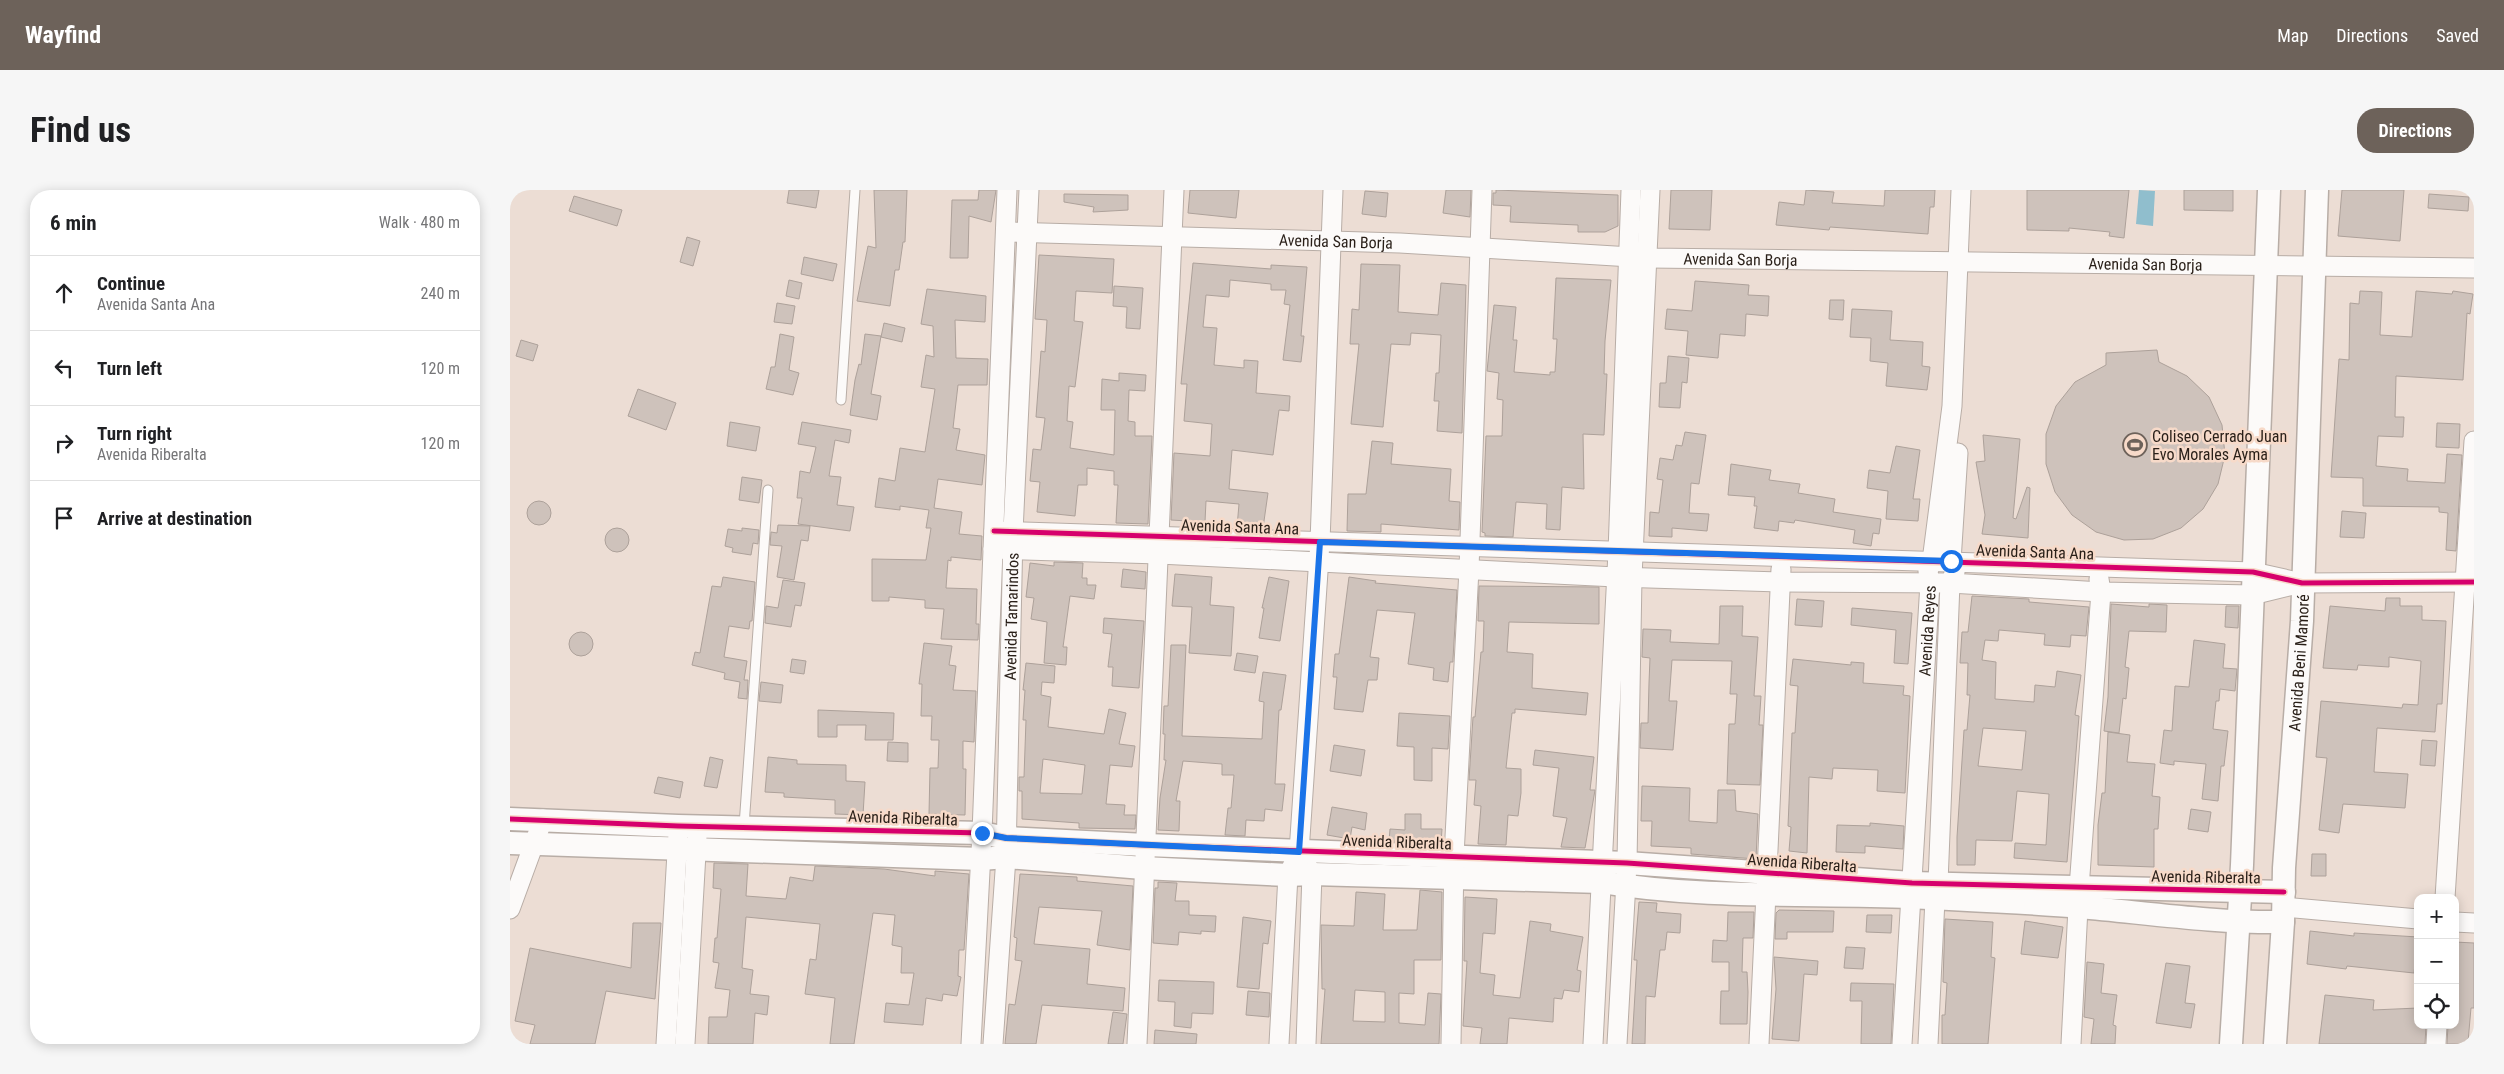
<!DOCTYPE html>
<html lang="en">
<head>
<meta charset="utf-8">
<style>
	body { margin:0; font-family:"Roboto Condensed",sans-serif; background:#f6f6f6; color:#202124 }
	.controls { position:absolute; right:15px; bottom:15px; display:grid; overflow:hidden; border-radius:10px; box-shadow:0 2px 12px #0003 }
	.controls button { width:45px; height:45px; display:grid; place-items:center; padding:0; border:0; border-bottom:1px solid #e0e0e0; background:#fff; color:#202124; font:25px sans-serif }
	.stop { position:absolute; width:15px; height:15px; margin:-11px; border:4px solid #1a73e8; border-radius:50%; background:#fff }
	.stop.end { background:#1a73e8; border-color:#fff; box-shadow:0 1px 5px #0008 }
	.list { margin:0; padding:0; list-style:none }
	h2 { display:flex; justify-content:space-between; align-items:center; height:65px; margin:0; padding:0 20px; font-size:21px }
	h2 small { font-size:16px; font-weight:400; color:#757577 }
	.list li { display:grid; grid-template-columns:32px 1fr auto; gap:15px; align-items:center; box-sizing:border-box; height:75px; padding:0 20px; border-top:1px solid #e0e0e0 }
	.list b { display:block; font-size:19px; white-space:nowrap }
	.list p { margin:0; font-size:16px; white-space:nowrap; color:#757577 }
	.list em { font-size:16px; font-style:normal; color:#757577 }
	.icon { flex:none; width:28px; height:28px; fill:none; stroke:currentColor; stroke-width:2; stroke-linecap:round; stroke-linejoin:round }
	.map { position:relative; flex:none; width:1964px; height:854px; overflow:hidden; border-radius:20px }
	header { display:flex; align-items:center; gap:30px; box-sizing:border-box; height:70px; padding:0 25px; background:#6d625a; color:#fff }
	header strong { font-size:24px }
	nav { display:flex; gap:28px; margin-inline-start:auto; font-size:18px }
	.intro { display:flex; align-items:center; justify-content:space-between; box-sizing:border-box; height:120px; padding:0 30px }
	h1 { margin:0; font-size:35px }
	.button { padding:12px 22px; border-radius:20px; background:#6d625a; color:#fff; font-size:18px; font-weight:700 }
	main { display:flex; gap:30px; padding:0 30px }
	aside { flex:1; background:#fff; border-radius:20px; box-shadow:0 2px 12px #0003 }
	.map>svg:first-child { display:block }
</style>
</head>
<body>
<header>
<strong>Wayfind</strong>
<nav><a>Map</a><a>Directions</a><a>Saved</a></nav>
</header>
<div class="intro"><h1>Find us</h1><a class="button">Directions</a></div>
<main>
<aside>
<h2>6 min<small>Walk · 480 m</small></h2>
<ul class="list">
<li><svg class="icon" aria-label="ahead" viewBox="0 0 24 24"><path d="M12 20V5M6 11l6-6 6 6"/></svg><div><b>Continue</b><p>Avenida Santa Ana</p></div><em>240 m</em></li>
<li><svg class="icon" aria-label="left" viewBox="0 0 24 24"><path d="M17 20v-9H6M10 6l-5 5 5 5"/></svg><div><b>Turn left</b></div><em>120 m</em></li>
<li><svg class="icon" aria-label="right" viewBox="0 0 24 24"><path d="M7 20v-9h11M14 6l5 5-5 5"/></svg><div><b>Turn right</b><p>Avenida Riberalta</p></div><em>120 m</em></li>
<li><svg class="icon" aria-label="arrive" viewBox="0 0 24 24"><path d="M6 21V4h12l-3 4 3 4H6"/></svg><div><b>Arrive at destination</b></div></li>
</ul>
</aside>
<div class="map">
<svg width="1964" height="854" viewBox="0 0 1964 854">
	<rect width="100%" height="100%" fill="#ecddd4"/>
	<path fill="#90becd" d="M1629,0L1645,1L1643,36L1626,34Z"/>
	<path fill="#cec2bb" stroke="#ada19a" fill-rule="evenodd" d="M279,0H309L306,18L277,13Z
		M364,0H397L395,52H393L389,80H385L380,116L347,111L358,56L366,58Z
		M469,0H486L481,32L459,26L458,68H440L442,10H468Z
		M680,0H729L726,28L678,23Z
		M936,0H961L960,27L933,23Z
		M986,0L1108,5V36L1095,42H1068V35L1000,32L1001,16L983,15V3H986Z
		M1161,0H1202L1200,40L1159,39Z
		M1296,0L1324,2L1322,13L1374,16L1375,0H1425L1424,17H1420L1418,44L1320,37L1319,40L1266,35L1269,12L1294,15Z
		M1517,0H1619L1614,48L1599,46L1600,42L1559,38V41L1517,40Z
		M1674,0H1723V21L1674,20Z
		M1832,0H1894L1890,51L1828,46Z
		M855,1L878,3L876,27L852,24Z
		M554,4L618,5V20L583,22L584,17L554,12Z
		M1919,4L1959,7L1958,21L1918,18Z
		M64,6L112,20L107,36L59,21Z
		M177,47L190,51L183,76L170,72Z
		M529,65L604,69L602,103L566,101L564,131L573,132L565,197L559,196L557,231L563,232L560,258L604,265L605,220H591L592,189L609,191V183L636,185L635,201L619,200L618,231L625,232V246H642L638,334L606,333L608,295H604V281L577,278V295H568L565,326L527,322L530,292L520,291L523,259L531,260L535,228L526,227L531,161L535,162L537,130L525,129Z
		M294,67L327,74L323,91L291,84Z
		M683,73L761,79V75L797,77L791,146H794L791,172L773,170L780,115L774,114L776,100H761V94L720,90L719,107L696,105L693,137L707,138L704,175L734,178V170L748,171L746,203L780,206L779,221L769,220L763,265L722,260L719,299L758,303L753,338L727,337L729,314L696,311L695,332L661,330L664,263L700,266L702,234L674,231L677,194H671Z
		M851,74L890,75L888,122L928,125L931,93L956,95L952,243L927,241L929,211H924L926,183H929L931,145L901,143L900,155L881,154L873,237L841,234L849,154H840L842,119L849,120Z
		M1046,88L1101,90L1095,151L1094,184H1097L1094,245L1073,244L1074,299L1052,297L1050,340L1036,339L1037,314L1006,312L1003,347L975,346V343L972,342L976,246H992L993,210L987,209L989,183L977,181L984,115L1006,117L1003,150H1007L1004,182L1040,185V182H1045L1047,149H1043Z
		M279,90L292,93L289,109L276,106Z
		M1185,91L1239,95L1238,105L1259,106L1258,126L1236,124L1235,146L1210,144L1208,168L1176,165L1178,141L1155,139L1157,119L1182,121Z
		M604,96L633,98L630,139L616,138L617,117L603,116Z
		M417,99L476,106L475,132L445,130L446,168L478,169L477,195H448L443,238L450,239L446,260L475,265L472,295L428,289L424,318L452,322L449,344L472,346L471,370L441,367V371L438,370L436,398L467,399L466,434H469L468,450L431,449L434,419L415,418V410L379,407V411H362V369L416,370L421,338H416L419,320L390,316V320L365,317L369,288L385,291L390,258L415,262L425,199L411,197L416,165L424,167L423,136L411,134Z
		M1850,101L1872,102L1870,145L1902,147L1906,101L1942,104L1943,101L1963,104L1960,124L1957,123L1953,190L1886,186L1885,227H1894L1893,247L1868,246L1866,276L1898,279L1897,291L1935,293L1937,264L1952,265L1946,361L1936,360L1938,323L1929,322V317L1853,316V288L1821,287L1829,169L1839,170L1840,113L1849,114Z
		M1320,110H1334L1333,130L1319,129Z
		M267,113L285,116L282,134L264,132Z
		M1342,119L1382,121L1380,150L1413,152L1412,176L1420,177L1417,200L1376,196L1378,173L1360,171L1361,148L1340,147Z
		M374,133L395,138L392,152L371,147Z
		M270,144L284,147L279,180L289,183L283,205L256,199L261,177H265Z
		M355,144L371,146L361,204L371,206L367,230L340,225L345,190L349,174L351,175Z
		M11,150L28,155L23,171L6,166Z
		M1647,160L1649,172L1677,186L1699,207L1712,235L1715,265L1708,294L1693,319L1671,338L1643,349L1614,350L1586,342L1562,325L1545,302L1536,274V244L1546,216L1565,192L1596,175V163Z
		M1158,166L1179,168L1177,193L1172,192L1170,218L1149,217L1150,193H1156Z
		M128,199L166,213L156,240L118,226Z
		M220,232L250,237L246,261L217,256Z
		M292,232L341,240L339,253L325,250L319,286L331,287L327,315L344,317L340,341L288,334L292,308H287L290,281L300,283L306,257L288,254Z
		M1927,233L1950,234L1949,258L1926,257Z
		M1175,242L1196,245L1189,294L1181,293L1179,323L1199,324L1197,341L1162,338V347L1139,346L1140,322L1149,323L1153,290L1147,289L1150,268L1163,270L1166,255L1172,256Z
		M1473,245L1510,249L1503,328L1506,329L1517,297L1520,298L1518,348L1472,344L1475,325L1466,272L1475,271Z
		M862,251L883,253L881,274L941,279L939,311L950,312L949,340L871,334V342L837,341L838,304H856Z
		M1386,256L1410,260L1403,309H1410L1408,331L1376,329L1378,301L1357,298L1359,280L1380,283Z
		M1221,274L1261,280L1259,290L1290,294L1288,303L1325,309L1323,322L1371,329L1369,344L1363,343L1361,356L1343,353L1345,340L1285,330L1284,333L1269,331L1268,341L1244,338L1247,316H1244L1245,307L1218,305Z
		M232,287L252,290L249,313L229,310Z
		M17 323a12 12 0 1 1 24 0a12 12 0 1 1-24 0Z
		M1832,321L1856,323L1854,348L1830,347Z
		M268,335L300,336L298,351L291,350L284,390L267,387L272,356L260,355L261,342L267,343Z
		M232,338L249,340L248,354L243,353L241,365L222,362L223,358L215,356L218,339L232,341Z
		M95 350a12 12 0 1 1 24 0a12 12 0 1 1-24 0Z
		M544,372L573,373L572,388H577V395H586L584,409L560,406L553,457H557L556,475L534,473L537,432L521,429L524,408L516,407L520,373L544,376Z
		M613,379L636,382L635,399L611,397Z
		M665,384L702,387L700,415L724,417L721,466L679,463L682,417L662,416Z
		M213,387L245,392L242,431H240L239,439L219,436L214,467L237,471L234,490H238L237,509L228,508L230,492L214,489L215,483L182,475L185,462L190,463L202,396L211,397Z
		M759,387L779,391L770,451L749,448L754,418H752Z
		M839,387L866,391L865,393L947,400L943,469V472H940L938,492L923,490L924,478L898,474L905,423L867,420L860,467L869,468L867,490H858L853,522L824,519L827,487H823L825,464H829Z
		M273,390L295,393L291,416L285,415L281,437L255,433L256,416L268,418Z
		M969,396L1089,397V434L999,432L997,462L1023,464L1022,498L1078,503L1076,525L1005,519V523H1002L996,578L1011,579V603L1008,626L998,625L996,655L968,654L971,616L964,615L966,590H959L963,527H965L971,462H973L974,431H968Z
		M1462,406L1519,409V412L1579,417L1576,446L1561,445L1560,457L1534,455L1535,444L1489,440L1488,451L1475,450L1472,470L1486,472L1485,509L1524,512L1525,495L1545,497L1547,481L1571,485L1565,525L1569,526L1557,672L1504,668L1505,653L1536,655L1539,604L1507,601L1502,651L1466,650L1465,675H1447V647L1454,540H1457L1460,505H1457L1458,473H1450L1452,442H1458ZM1473,538L1516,541L1512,580L1468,576Z
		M1876,408H1890V416H1912V430L1936,431L1932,514H1927L1925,542L1867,538L1864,582L1898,584L1895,618L1833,614L1829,643L1809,640L1817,568L1806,567L1811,511L1892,518L1893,514L1908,515L1911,471L1879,467V477L1848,475L1847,480L1813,478L1820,416L1875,421Z
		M1287,409L1314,411L1312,437L1285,435Z
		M1601,414L1639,417V414L1657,415L1656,442L1619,441L1615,477L1619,478L1616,509L1613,508L1609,543L1594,541L1598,507Z
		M1210,416H1233L1232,446L1248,447L1244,506H1251L1249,535H1253L1250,595L1217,594L1219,534H1225L1227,504H1220L1222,471L1162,470L1159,511H1167L1163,560L1130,558L1131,533H1138L1139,493L1140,468L1132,467L1133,439L1161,440L1160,452L1209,454Z
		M1716,416H1729L1728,438L1715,437Z
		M1342,418L1402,423L1398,474L1384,473L1386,440L1341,435Z
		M594,428L634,431L629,498L602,496L603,477H598L602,444L593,443Z
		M59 454a12 12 0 1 1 24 0a12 12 0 1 1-24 0Z
		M1684,450L1715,454L1713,478L1727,479L1725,501L1710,499L1709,511H1706L1703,539L1718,541L1714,576H1711L1708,611L1692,609L1696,574L1664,571V575L1650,573L1654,540L1662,541L1665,496L1679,497Z
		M414,453L442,456L439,475L446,476L443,500L466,501L464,552L453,551V579H456L455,625L419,624L420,578H428L429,550H421L422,526H411L412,494H409Z
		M661,455H676L672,546L752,549L754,512L749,511L753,482L776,485L771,520H769L765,594H775L772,621L755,619L754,631L736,630L735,646L715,645L718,618H721L724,585H712V574L673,571L666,611H670L669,641L648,640L650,608L656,570H654L655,544H653L654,516H658Z
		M727,463L748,466L745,483L724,480Z
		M282,469L296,471L294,484L280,482Z
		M1283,469L1341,475V472L1354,473L1353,493L1394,496L1393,505L1400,506L1395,603L1367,601L1368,580L1323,578L1322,589L1299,587L1297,663L1279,661L1281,637L1278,636L1282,543H1285L1288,496L1280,495Z
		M516,473L545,476L544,493L532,492L531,505L541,507L538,537L594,544L599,519L616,523L609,554L625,556L622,577L600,575L596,614L615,615L614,625H626L625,639L569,638V633L512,629V601H509V587H514L516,530H513L515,500H513ZM533,569L575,575L572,604L530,603Z
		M251,492L273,495L271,513L249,511Z
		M308,520L384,523L383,550H355L356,535H327V547H308Z
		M889,523L940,526L938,559L922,558V591L904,590V557L887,556Z
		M1598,542L1620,545L1617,572L1645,574L1642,606L1650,607L1648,639H1644V677L1588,675V635L1592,603H1595Z
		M1912,550L1927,551L1925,576L1910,575Z
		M378,552L398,553V572L377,571Z
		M824,555L855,560L851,586L820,581Z
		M1025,560L1084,567L1080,600H1085L1084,606L1075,658L1051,657L1057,628L1043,626L1049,578L1023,575Z
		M200,567L213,570L207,598L194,596Z
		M258,567L287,570V574L336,575V591L355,592L353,625L325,624V610L274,607V603L255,602Z
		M148,587L173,592L170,608L144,603Z
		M1132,596L1180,598L1179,631L1207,633L1208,600H1225L1226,621L1248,624L1246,669L1181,664V658L1141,656L1142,631H1131Z
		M822,617L857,623L855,640L842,637L840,649L817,645Z
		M1681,619L1701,622L1698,642L1678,639Z
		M895,624H911V639H932L931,653L879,651L880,639L895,640Z
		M1360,633L1394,636L1393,659L1355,656V663L1326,662L1327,635L1360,636Z
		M1802,664H1816V686H1801Z
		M204,673L238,674L236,706L276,709L280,687L303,691L305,676L374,679L425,686V681L459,684L454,760H449L448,786L451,787L447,806L433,804L432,811L416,808L413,835L374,832L376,813L399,815L404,783H391L392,757L382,755L385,725L363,723L344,854H320L325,808L295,804L300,769L306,770L310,734L236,727L232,778L243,780L240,804L259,806L257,825L245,823L243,854H198L199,827H217L220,800L205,798L209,773L203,772L205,748H207L211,699L203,698Z
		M510,684L567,687V691L623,696L620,760L587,755L592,721L529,717L524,754L580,759L577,794L615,798L613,821L532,815L526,854H495L499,814L505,815L512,771L505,770L507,748L504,747Z
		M648,692L667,693L665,711H679V725L706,726L705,742L691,741V744L669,742L668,755L643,753L645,698H648Z
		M910,700L932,702L931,770H904V804L889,803V833L915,835L918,803L931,804L929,854H811L815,799H812L811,735L844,736L846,702L875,704L873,740H907ZM845,800L875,802V832L843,831Z
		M955,707L987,709L985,744L973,743L970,783L985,785L983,805L1010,808L1020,731L1041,734L1040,741L1073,747L1067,780L1071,781L1069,802L1054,800L1052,809L1044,808L1043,832L999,828L997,854H970L972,838L953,836L957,771H954Z
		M1129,712L1147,713L1146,722L1171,724L1170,743L1157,742L1155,760H1150L1145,807L1136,806L1135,854H1122L1127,770H1124Z
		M1269,720L1324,721L1323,742H1277V749H1265L1266,723Z
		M1218,722H1244L1243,748H1233L1232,782H1237L1238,802L1237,834H1210L1211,801H1219V772H1202L1203,750L1217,751Z
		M1357,725H1382L1381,743L1356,742Z
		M733,727L761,731L758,754L753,753L749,799L727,797Z
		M1435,729L1483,732L1481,767L1485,768L1478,854H1432V825H1435L1437,793L1433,792Z
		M1515,731L1553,737L1548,768L1511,764Z
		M123,733H151L145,809L96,801L85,854H20L25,835L5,831L20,758L121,778Z
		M1800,741L1844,746V743L1908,747L1904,783L1837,776L1836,779L1797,774Z
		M1945,752L1964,753V818H1961L1958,852H1954V854H1937L1938,835H1945Z
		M1336,757L1355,758L1353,779L1334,778Z
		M1264,767L1308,771L1307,785L1294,784L1289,851L1262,849L1266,799Z
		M1577,772L1594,774L1591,803L1607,805L1603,835L1606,836L1605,854H1581L1584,829L1574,827Z
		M1656,773L1680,776L1675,813L1685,814L1681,838L1646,833Z
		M649,790L704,792L703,824L682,823L681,838L664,836L665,812L648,811Z
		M1341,793L1384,794L1381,854H1351L1352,811H1340Z
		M738,801L760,803L759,827L736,825Z
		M1815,805L1864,810L1863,820L1908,818V835H1916L1915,854H1809Z
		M603,822L617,824L613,854H598Z
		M645,840L687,844L686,854H644Z"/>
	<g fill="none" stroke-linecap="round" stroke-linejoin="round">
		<g stroke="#b8ada6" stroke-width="11">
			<path id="service" d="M331,210L345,0
				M234,636L258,300"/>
		</g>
		<g stroke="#b8ada6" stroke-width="21">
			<g id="minor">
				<path id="s1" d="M497,42L890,53L1138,68L1964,78"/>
				<path d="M484,341L1743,382L1792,393L1964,392"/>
				<path d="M483,359L649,364L1106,387L1271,392L1440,393L1591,402L1742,405L1787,394"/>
				<path d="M795,672L802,684L796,854"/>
				<path d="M1935,708L1964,251"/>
				<path d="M1773,717L1908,729"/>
				<path d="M0,719L33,629"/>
				<path d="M1945,732L1964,733"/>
				<path d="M156,854L168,645"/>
				<path d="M175,854L187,646"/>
				<path d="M461,854L472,643L497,0"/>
				<path id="s2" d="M483,854L496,667L503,342L519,0"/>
				<path d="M627,854L664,0"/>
				<path d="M769,854L778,685L789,662L810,352L823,0"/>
				<path d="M941,854L944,666L959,379L972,0"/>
				<path d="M1083,854L1108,362L1121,0"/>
				<path d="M1107,854L1117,673L1122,387L1140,0"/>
				<path d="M1249,854L1271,379"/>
				<path id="s3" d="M1392,854L1420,393L1418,381L1422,371L1442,216L1451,0"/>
				<path d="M1418,854L1425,709L1428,693L1440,393L1445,382L1441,371L1448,263"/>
				<path d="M1561,854L1569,698L1591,402L1589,389"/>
				<path d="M1926,854L1927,835"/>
			</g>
		</g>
		<g stroke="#b8ada6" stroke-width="25">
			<g id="tertiary">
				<path d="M0,629L168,636L472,643L496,648L636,655L1117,673L1402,693L1774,702"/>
				<path d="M0,653L471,669L496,667L633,678L778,685L802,684L1091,692C1193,709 1297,703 1400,707C1456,710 1514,712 1570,717C1638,723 1705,733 1773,732"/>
				<path d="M1721,854L1732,675L1759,0"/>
				<path id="s4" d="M1765,854L1773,732L1774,678L1792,431L1807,0"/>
			</g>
		</g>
		<use href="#service" stroke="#fcfaf9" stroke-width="9"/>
		<use href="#minor" stroke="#fcfaf9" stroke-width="19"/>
		<use href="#tertiary" stroke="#fcfaf9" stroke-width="22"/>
		<g stroke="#f7dac9" stroke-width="8">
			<path id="cycleway" d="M484,341L1743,382L1792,393L1964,392
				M0,629L168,636L472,643L496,648L636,655L1117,673L1402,693L1774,702"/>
		</g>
		<use href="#cycleway" stroke="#d6006c" stroke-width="5"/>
	</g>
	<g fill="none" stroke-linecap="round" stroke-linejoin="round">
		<path stroke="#1a73e8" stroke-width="6" d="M472,643L496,648L789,662L810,352L1441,371"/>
	</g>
	<defs>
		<g id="stadium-ring" transform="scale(1.25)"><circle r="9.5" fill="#f7dac9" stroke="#6d625a" stroke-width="1.5"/><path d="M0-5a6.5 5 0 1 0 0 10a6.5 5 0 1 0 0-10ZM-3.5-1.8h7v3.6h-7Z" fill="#6d625a"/></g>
	</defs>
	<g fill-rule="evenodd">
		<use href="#stadium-ring" x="1625" y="255"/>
	</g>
	<g text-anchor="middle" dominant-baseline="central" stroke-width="5" stroke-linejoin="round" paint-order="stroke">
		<g font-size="16" fill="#291f18" stroke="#f7dac9">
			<text stroke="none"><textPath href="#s1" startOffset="329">Avenida San Borja</textPath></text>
			<text stroke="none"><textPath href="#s1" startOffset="734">Avenida San Borja</textPath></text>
			<text stroke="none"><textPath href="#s1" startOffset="1139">Avenida San Borja</textPath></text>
			<text transform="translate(730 337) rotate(2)">Avenida Santa Ana</text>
			<text transform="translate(1525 362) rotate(2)">Avenida Santa Ana</text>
			<text stroke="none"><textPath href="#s2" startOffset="428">Avenida Tamarindos</textPath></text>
			<text stroke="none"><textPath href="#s3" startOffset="414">Avenida Reyes</textPath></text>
			<text stroke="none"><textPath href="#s4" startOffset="382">Avenida Beni Mamoré</textPath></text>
			<text transform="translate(393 628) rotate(2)">Avenida Riberalta</text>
			<text transform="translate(887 652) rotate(2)">Avenida Riberalta</text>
			<text transform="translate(1292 673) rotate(4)">Avenida Riberalta</text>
			<text transform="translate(1696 687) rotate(1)">Avenida Riberalta</text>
		</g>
		<g font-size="16" fill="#291f18" stroke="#f7dac9" text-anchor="start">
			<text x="1642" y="246">Coliseo Cerrado Juan<tspan x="1642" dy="18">Evo Morales Ayma</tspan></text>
		</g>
	</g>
</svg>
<div class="controls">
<button>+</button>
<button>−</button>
<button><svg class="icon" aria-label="locate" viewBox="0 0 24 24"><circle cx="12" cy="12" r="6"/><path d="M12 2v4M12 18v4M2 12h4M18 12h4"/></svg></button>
</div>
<div class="stop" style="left:1441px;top:371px"></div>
<div class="stop end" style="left:472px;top:643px"></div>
</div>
</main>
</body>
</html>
